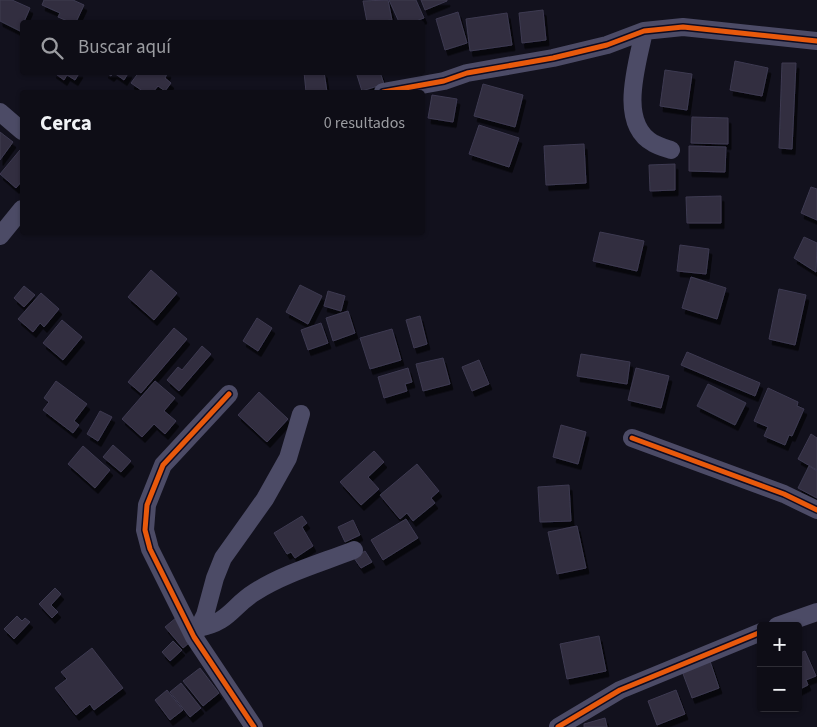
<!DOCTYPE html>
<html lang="es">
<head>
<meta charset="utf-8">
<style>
	body { margin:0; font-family:"Source Sans 3",sans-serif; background:#17161f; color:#f1f3f6 }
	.controls { position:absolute; right:15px; bottom:15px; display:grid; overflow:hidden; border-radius:5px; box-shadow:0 1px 4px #0004 }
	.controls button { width:45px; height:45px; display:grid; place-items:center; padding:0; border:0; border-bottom:1px solid #2e2d35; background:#0e0d16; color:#f1f3f6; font:25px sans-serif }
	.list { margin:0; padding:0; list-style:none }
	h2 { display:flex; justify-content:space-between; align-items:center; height:65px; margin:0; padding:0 20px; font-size:21px }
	h2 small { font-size:16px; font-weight:400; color:#9b9ca1 }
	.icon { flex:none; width:28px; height:28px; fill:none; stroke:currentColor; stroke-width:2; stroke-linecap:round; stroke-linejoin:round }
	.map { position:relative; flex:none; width:817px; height:727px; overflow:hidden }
	.search { position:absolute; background:#0e0d16; box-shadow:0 1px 4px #0004; left:20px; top:20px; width:405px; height:55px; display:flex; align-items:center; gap:12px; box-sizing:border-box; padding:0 18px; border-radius:5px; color:#9b9ca1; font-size:19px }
	.panel { position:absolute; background:#0e0d16; box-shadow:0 1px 4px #0004; left:20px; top:90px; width:405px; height:145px; border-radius:5px }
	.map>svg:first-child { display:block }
</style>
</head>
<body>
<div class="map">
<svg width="817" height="727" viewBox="0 0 817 727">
	<defs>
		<filter id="shadow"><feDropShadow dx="3" dy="5.5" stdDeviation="0" flood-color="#0009"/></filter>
	</defs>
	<rect width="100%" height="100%" fill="#12111d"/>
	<path fill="#302e3f" stroke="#3e3a51" filter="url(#shadow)" d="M0,0H12L30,8L20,31L0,21Z
		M44,0H73L84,5L76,22H70L58,17L60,13L42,5Z
		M388,0L392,20L367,22L363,1Z
		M389,0H416L424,18L413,22H399Z
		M421,0H447V1L425,10Z
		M543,10L546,40L522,43L519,13Z
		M458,12L467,43L445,50L436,19Z
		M507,13L512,45L470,51L466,19Z
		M735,61L768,68L762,96L730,90Z
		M782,63H796L792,149L779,148Z
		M665,70L692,74L687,110L660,106Z
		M53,72H80L75,80L67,75L64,80Z
		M105,72H129L124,80L114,73L111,76Z
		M139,72H168L165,78L171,83L165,91L158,86L153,92H144L131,83Z
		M304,72H324L327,92H306Z
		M356,72H380L384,84L362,91Z
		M483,84L523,95L515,127L474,116Z
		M432,95L457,99L453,122L428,118Z
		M692,117L728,118V144L691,143Z
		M479,125L519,138L509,167L469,154Z
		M0,132L13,142L0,160Z
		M584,144L586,183L546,185L544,146Z
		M689,146L726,147L725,172L689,171Z
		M20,150L22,152V181L16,188L0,174Z
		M675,164V190L650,191L649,165Z
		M811,187L817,189V220L801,213Z
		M721,196V223H687L686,197Z
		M600,232L644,241L637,271L593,261Z
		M804,237L817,243L816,272L794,258Z
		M680,245L709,249L706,274L677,271Z
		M151,270L177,293L154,320L128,297Z
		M691,277L726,288L717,319L682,308Z
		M300,285L322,296L308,324L286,312Z
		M24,286L35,295L24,307L14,298Z
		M779,289L806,295L795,345L769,339Z
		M328,291L345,296L341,311L324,306Z
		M41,293L59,309L44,327L40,323L33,332L18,319Z
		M348,311L355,333L333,341L326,318Z
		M420,316L427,344L414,348L406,320Z
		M257,318L272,328L258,351L243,341Z
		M62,320L82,337L63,360L43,343Z
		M321,323L328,343L308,350L301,330Z
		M174,328L187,339L141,393L128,382Z
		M392,329L401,360L370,369L360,338Z
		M202,346L211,354L179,391L167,380L178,367L182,370Z
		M687,352L760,383L755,396L681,365Z
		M581,354L630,362L627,384L577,376Z
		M443,358L450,384L423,391L416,364Z
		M479,360L489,384L472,391L462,367Z
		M408,368L412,382L405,384L407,391L384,398L378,377Z
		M636,368L669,376L661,408L628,400Z
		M56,381L87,404L74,421L79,425L73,433L43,410L49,402L44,398Z
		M155,381L175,398L164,411L176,421L165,434L154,424L142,437L122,419Z
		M708,384L746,403L735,425L697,406Z
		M768,388L798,402L797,406L804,409L792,436L789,435L785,445L764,436L768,427L754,421Z
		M259,392L288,419L267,442L238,415Z
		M100,411L112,417L98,441L87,434Z
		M561,425L586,432L578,464L553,457Z
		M811,434L817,438V470L798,459Z
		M113,445L131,461L121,472L103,457Z
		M83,446L110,470L95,488L68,464Z
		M374,451L384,462L368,477L379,489L361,505L340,482Z
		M417,464L439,491L431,498L435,503L413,521L407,513L400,519L380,495Z
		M809,466L817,471V498L798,488Z
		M569,485L571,521L540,522L538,487Z
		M302,516L307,523L302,527L313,546L295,558L291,552L287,554L274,533Z
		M406,519L418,538L383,560L371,540Z
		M353,520L360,535L345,542L338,527Z
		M577,526L586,568L557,574L548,532Z
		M365,551L372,562L361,568L354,558Z
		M55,588L61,594L51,605L58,612L52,618L39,604Z
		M17,616L22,621L25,618L30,622L14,639L4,629Z
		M177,617L195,638L183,648L165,627Z
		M599,636L606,671L567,679L560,644Z
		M173,641L182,650L170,661L162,652Z
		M92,648L123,688L94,710L90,704L76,715L55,688L67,679L61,672Z
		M805,651L816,676L806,680L808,685L798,690V654Z
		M710,661L719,688L692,698L682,671Z
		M200,668L219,693L203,706L183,681Z
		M181,683L201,708L190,717L170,692Z
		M167,690L183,710L170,720L155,700Z
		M676,690L685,714L657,725L648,701Z
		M605,718L607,727H584V724Z"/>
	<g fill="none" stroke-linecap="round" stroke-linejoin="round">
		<path stroke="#4c4b66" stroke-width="18" d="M644,31C638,62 617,123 653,143C658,146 665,148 671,150
			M383,92L444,81L467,73L553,58L607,45L644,31L683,27L817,41
			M0,112L22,131
			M0,236L22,209
			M229,394L163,465L147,505L145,530L150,549L194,637L254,727
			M632,438L784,494L817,510
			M777,626L817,612
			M198,628C230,622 231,607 255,592C285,573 321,563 354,550
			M194,637L205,615L215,578L223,558L265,499L288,458L301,414
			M558,727L620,690L761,632"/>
		<g stroke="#0f0c22" stroke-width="8">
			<path id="cycleway" d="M383,92L444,81L467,73L553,58L607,45L644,31L683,27L817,41
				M229,394L163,465L147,505L145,530L150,549L194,637L254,727
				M632,438L784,494L817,510
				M558,727L620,690L761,632"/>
		</g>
		<use href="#cycleway" stroke="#e8590c" stroke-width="5"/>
	</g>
</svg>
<div class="controls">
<button>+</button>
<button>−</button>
</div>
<div class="search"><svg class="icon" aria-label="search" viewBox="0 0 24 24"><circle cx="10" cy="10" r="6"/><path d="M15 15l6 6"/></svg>Buscar aquí</div>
<section class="panel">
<h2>Cerca<small>0 resultados</small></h2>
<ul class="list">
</ul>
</section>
</div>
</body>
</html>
